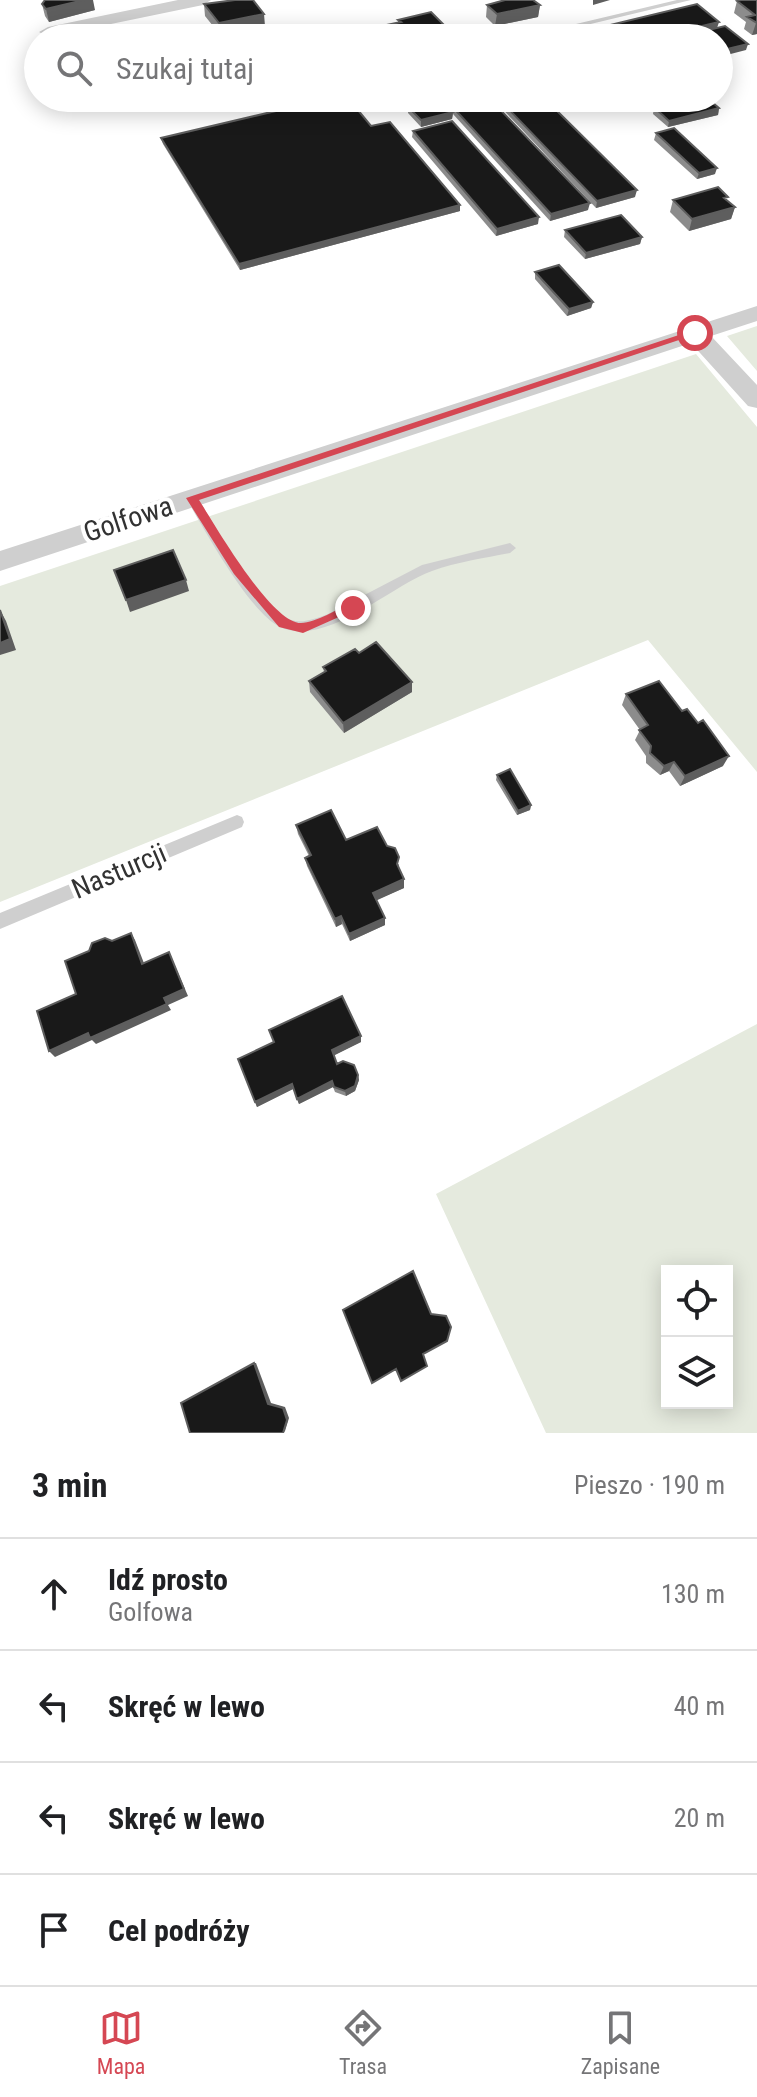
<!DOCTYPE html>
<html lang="pl">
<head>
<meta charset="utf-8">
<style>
	body { margin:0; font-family:"Roboto Condensed",sans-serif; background:#f2f2f2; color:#202124 }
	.controls { position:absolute; right:24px; bottom:24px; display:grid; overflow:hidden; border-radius:0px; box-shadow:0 4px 20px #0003 }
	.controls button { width:72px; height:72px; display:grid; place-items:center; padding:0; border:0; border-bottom:2px solid #e0e0e0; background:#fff; color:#202124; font:40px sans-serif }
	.stop { position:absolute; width:24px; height:24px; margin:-18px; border:6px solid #d54753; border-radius:50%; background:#fff }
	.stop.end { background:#d54753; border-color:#fff; box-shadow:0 2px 8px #0008 }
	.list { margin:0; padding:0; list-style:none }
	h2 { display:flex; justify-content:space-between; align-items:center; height:104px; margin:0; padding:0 32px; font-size:34px }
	h2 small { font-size:26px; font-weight:400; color:#757577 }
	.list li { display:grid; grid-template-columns:52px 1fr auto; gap:24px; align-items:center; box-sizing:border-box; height:112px; padding:0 32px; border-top:2px solid #e0e0e0 }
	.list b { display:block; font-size:30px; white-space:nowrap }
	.list p { margin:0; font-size:26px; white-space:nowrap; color:#757577 }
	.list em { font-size:26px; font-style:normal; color:#757577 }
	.icon { flex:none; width:44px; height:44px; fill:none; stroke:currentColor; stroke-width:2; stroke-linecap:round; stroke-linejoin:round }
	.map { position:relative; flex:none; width:757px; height:1433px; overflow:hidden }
	.search { position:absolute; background:#fff; box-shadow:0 4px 20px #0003; left:24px; right:24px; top:24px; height:88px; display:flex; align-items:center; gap:20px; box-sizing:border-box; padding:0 28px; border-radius:44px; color:#757577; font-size:30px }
	.sheet { height:552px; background:#fff }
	nav { display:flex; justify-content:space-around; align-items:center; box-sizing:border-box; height:112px; border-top:2px solid #e0e0e0; background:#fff; font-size:22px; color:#757577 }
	nav a { display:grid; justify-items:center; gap:4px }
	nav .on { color:#d54753 }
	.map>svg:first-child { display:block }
</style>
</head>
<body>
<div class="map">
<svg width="757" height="1433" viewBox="0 0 757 1433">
	<rect width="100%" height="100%" fill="#fff"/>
	<path fill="#e5eade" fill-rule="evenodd" d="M757,326V371L727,336Z
		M696,354L757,427V772L648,640L0,902V586Z
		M757,1024V1433H546L436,1194ZM727,1271V1403H667V1271Z"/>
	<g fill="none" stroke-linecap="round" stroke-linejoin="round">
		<path fill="#cfcfcf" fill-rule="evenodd" d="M677,0H691L532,38H517Z
			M192,494L196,495C213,523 262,610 291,620C303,624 317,618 328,614L422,565L510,543L516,548L510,553C484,558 457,562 432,571C390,586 326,648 280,627C249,612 204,529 186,498Z
			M237,815L242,817L244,822L242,827L0,929V913Z"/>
		<path fill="#cfcfcf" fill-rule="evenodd" d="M178,0H211L203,5L48,37L39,32L48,27Z
			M757,306V321L711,336L757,385V408L748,406L691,343L0,571V551Z"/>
	</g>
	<path fill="#8c8c8c" d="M757,0V34L752,35L744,29L746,22L734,13L737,1Z
		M42,4L95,10L49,22L45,16Z
		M204,4L265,26L221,36L205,16Z
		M487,5H540L538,17L495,26L486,17Z
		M398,20L447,28L446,38H386V25L398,23Z
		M413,98H450V103L445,104L449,108V103L588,210L550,221L453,114L452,119L421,127L408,113V107L419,104Z
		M492,98H544L635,197L596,208Z
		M654,107L719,108L718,115L668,127L653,114Z
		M371,126L460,211L240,270L163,144L161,138Z
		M413,131L538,224L496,236L412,137Z
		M656,133L715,174L697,179L654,140Z
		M673,200H727L735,207L731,219L689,231L670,212Z
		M565,230L642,237L640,244L585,259L564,237Z
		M535,272L593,302L591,308L567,316L535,279Z
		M359,653L412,682V692L344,733L310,692L309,681L324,672L323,667Z
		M626,694L723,766L680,786L669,771L660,775L646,763V756L635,740L640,730L622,705Z
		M497,775L531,805L530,810L517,815L496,780Z
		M296,825L346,840L387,846L399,865L398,867L404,888L376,900L385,918V925L350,941L342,924L336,927L307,866L305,858L309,856L298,834Z
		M361,1042L334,1055L337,1064L358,1075L359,1080L355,1091L346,1096L335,1092L333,1087L299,1104L293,1089L257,1107L238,1059Z"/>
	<path fill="#5e5e5e" d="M84,0H93L95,10L49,22L46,9Z
		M593,0H610L593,5Z
		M540,5L538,17L495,26L497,14Z
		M264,14L265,26L221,36L219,23Z
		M719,22L717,28L676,38H651Z
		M756,23H757V34L752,35Z
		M447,28L446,38H396V35Z
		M748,44L746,50L719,57V51Z
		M450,98V103L439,105L440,99Z
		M719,108L718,115L668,127L669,121Z
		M453,112L452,119L421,127V120Z
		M717,168L715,174L697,179L699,173Z
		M637,190L635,197L596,208L597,201Z
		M590,203L588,210L550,221L551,214Z
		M460,205V211L240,270L239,264Z
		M735,207L731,219L689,231L692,219Z
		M539,217L538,224L496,236L497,229Z
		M642,237L640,244L585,259L586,253Z
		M593,302L591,308L567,316L569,309Z
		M186,580L189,591L130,612L126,600Z
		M0,610L6,621L16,650L0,655Z
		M412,682V692L344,733L343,723Z
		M729,756L723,766L680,786L685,776Z
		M674,762L669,771L660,775L664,766Z
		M531,805L530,810L517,815L518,811Z
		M404,879V888L373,902V893Z
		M341,916L342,924L336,927L335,919Z
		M385,918V925L350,941L349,934Z
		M131,933L135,940L147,971L142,964Z
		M169,952L188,996L168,1005L171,1010L96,1044L92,1040L55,1057L49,1051L164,998Z
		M361,1036V1042L333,1056L332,1050Z
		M358,1075L359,1080L355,1091L346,1096L345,1091Z
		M332,1081L333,1087L299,1104L297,1099Z
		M292,1084L293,1089L257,1107L255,1102Z
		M254,1363H256L271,1403L285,1407L289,1418L285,1431L283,1433L268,1404Z"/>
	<path fill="#191919" stroke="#5e5e5e" stroke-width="2" d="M45,0H84L46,9L42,4Z
		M235,0H253L264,14L219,23L204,4Z
		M505,0H533L540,5L497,14L487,5Z
		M741,0H757V23L747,17L755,15L737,1Z
		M697,4L719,22L651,38H583L577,33Z
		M431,12L447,28L396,35L386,25L401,22L398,20Z
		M725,26L748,44L719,51V38H675Z
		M331,98H348L371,126L390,122L460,205L239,264L161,138Z
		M420,98H443L440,99L453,112L421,120L408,107L424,103Z
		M470,98H489L590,203L551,214L449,103Z
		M498,98H544L637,190L597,201Z
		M692,98H707L719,108L669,121L654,107Z
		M452,121L539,217L497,229L413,131Z
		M674,128L717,168L699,173L656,133Z
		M718,187L728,197L724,198L735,207L692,219L673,200Z
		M621,215L642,237L586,253L565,230Z
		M559,265L593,302L569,309L535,272Z
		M173,550L186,580L126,600L114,570Z
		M0,610L10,639L0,643Z
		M376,642L412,682L343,723L309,681L326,671L323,667L355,649L359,653Z
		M659,681L682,711L687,709L698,723L703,720L729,756L685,776L674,762L664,766L650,753L651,746L639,730L648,725L626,694Z
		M510,769L531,805L518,811L497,775Z
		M331,810L346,840L377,827L387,846L395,848L399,857L397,864L404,879L373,893L385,918L349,934L341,916L335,919L305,858L311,855L296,825Z
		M131,933L142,964L169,952L184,989L164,998L167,1004L90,1038L88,1033L49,1051L37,1011L76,994L65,961L89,951L92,943L105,938L112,941Z
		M342,996L361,1036L332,1050L337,1064L343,1061L354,1065L358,1075L355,1086L345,1091L334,1087L332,1081L297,1099L292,1084L255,1102L238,1059L274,1042L269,1030Z
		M413,1271L431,1314L446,1316L451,1327L447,1341L423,1354L427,1366L401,1381L396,1369L372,1383L343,1310Z
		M254,1363L268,1404L283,1408L287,1420L283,1433H190L181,1403Z"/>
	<path fill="#d54753" d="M691,331L700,333L199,500C215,525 271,623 301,623C316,623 338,608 353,603L359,608L303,633L279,627L234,574L186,498Z"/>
	<g text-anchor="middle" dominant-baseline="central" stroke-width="8" stroke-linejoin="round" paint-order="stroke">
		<g font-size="28" fill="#323232" stroke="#fff">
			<text transform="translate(128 519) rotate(-18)">Golfowa</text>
			<text transform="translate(119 871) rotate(-23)">Nasturcji</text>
		</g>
	</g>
</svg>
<div class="controls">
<button><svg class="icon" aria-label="locate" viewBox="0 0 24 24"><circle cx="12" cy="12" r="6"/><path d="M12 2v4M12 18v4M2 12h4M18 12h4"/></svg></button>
<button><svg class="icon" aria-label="layers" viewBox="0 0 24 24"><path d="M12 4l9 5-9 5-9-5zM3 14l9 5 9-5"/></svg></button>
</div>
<div class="stop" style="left:695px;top:333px"></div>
<div class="stop end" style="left:353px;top:608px"></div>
<div class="search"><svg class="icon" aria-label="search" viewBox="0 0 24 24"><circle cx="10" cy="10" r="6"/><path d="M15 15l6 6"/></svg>Szukaj tutaj</div>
</div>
<section class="sheet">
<h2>3 min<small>Pieszo · 190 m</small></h2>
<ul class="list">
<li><svg class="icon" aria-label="ahead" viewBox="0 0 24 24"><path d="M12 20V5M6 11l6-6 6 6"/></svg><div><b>Idź prosto</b><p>Golfowa</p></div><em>130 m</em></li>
<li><svg class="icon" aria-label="left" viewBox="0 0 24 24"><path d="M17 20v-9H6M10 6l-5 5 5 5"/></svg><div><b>Skręć w lewo</b></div><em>40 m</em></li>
<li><svg class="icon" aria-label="left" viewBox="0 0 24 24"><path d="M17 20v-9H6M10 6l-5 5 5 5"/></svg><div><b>Skręć w lewo</b></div><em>20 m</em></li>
<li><svg class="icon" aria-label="arrive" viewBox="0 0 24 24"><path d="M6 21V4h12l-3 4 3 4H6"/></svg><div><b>Cel podróży</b></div></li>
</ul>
</section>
<nav>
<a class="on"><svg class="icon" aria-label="map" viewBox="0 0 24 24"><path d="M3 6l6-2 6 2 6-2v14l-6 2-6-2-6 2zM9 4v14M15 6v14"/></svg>Mapa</a>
<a><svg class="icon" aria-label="directions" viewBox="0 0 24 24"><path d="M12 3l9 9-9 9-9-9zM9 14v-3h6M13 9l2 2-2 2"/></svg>Trasa</a>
<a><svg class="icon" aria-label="saved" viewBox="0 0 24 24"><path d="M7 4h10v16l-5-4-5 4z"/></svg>Zapisane</a>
</nav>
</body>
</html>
